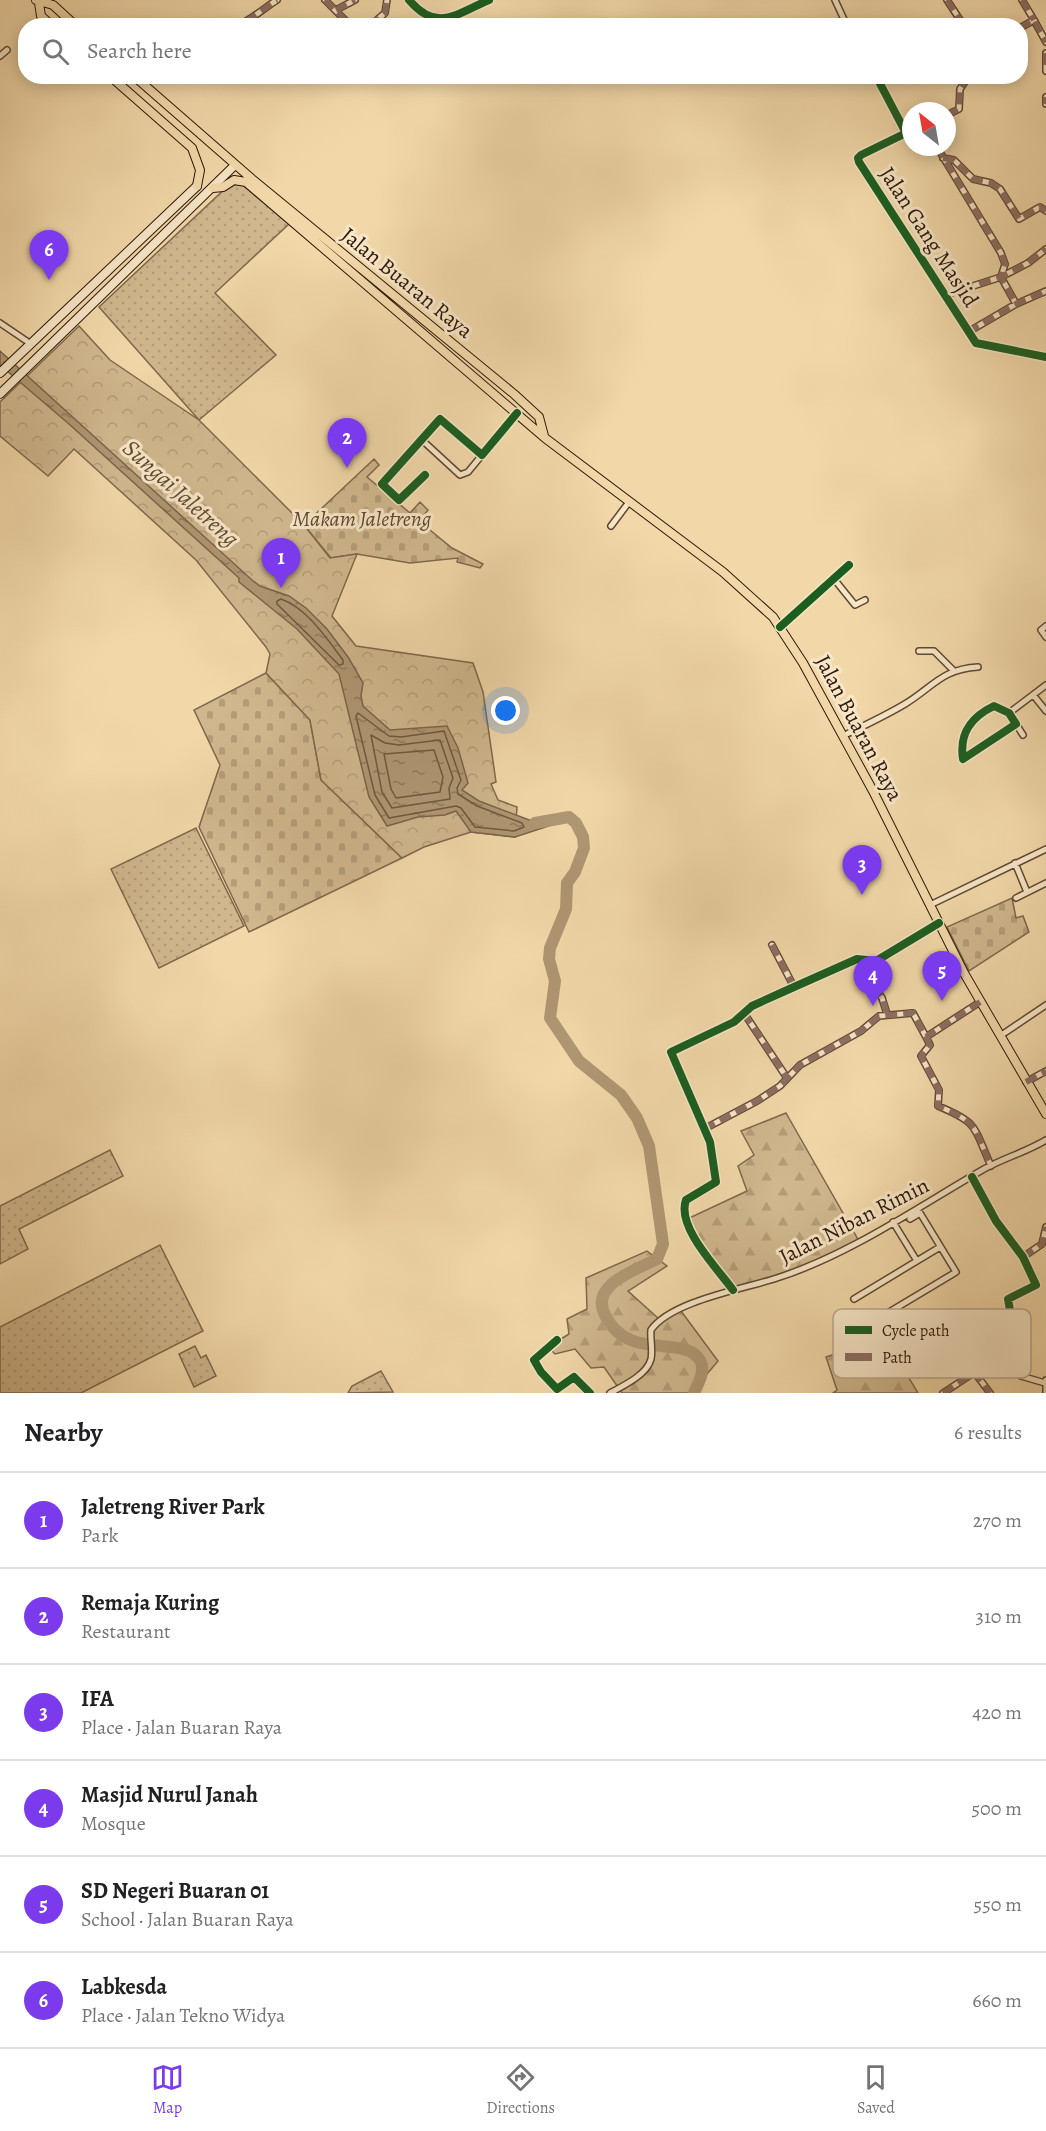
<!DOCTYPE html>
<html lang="en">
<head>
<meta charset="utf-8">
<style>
	body { margin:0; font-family:Alegreya,serif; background:#f2f2f2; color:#202124 }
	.compass { position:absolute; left:902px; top:102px; width:54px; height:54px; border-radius:50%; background:#fff; box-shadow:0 3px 15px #0003; rotate:329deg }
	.you { position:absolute; left:506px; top:711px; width:21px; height:21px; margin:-15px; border:4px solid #fff; border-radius:50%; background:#1a73e8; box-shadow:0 0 0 9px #1a73e833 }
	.badge { display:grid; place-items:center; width:39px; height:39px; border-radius:50%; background:#7c3aed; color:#fff; font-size:20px; font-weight:700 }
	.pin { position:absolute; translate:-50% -50px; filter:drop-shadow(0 2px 3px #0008) }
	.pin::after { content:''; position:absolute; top:32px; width:21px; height:18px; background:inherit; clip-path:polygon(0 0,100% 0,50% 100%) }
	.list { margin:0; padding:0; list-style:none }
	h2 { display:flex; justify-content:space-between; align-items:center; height:78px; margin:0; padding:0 24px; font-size:26px }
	h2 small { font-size:20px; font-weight:400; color:#757577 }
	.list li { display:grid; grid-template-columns:39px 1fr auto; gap:18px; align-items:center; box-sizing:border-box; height:96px; padding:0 24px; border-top:2px solid #e0e0e0 }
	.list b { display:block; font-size:22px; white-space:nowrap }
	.list p { margin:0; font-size:20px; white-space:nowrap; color:#757577 }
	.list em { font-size:20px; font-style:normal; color:#757577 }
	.icon { flex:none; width:33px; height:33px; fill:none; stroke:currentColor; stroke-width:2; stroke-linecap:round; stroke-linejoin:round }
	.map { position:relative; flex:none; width:1046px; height:1393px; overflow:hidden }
	.search { position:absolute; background:#fff; box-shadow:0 3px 15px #0003; left:18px; right:18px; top:18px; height:66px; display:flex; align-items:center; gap:15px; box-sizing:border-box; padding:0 21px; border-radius:24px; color:#757577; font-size:22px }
	.sheet { height:654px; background:#fff }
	nav { display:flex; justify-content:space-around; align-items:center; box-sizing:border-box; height:84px; border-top:2px solid #e0e0e0; background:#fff; font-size:16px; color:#757577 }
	nav a { display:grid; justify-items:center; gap:3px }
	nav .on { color:#7c3aed }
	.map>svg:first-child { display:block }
</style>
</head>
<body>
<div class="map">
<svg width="1046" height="1393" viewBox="0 0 1046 1393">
	<defs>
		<pattern id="grass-dots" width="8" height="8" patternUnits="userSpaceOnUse" patternTransform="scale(1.5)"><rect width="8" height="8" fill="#d0b78e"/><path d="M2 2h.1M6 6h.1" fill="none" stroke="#b39d79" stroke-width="1.8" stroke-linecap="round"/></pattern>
		<pattern id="forest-firs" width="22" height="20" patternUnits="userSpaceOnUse" patternTransform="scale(1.5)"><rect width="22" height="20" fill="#d0b78e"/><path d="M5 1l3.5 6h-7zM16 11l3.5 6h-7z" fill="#b39d79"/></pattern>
		<pattern id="cemetery-stones" width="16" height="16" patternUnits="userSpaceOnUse" patternTransform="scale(1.5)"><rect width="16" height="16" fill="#d0b78e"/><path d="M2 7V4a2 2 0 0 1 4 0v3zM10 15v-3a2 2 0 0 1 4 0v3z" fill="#b39d79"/></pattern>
		<pattern id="park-crowns" width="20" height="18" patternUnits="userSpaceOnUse" patternTransform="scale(1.5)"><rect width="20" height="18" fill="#d0b78e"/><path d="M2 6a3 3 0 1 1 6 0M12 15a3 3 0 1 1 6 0" fill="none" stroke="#b39d79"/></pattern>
		<pattern id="water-ripples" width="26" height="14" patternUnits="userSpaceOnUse" patternTransform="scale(1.5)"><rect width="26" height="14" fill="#af9773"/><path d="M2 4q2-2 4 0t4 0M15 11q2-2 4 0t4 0" fill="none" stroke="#8f7a5d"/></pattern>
	</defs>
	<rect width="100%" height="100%" fill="#f2d8a9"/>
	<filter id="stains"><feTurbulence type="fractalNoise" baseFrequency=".00333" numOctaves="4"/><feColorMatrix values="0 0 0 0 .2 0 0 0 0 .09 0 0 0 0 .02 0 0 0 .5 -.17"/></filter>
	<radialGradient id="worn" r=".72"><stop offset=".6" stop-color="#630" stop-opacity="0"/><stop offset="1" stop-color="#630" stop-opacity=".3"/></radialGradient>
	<path fill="url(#grass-dots)" stroke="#7e684c" stroke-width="1.5" d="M241,184L290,223L215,293L276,355L199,420L99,307L229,185Z
		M196,828L244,926L159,968L111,869Z
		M110,1150L123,1176L19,1229L28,1249L0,1264V1206Z
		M160,1245L203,1331L81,1393H0V1327Z
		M195,1346L201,1358L206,1355L216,1376L194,1387L179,1354Z
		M381,1371L393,1392L348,1393L352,1386Z"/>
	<path fill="url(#forest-firs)" stroke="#7e684c" stroke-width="1.5" d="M786,1113L860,1243L804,1268L734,1289L685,1220L747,1191L738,1166L754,1155L741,1131Z
		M647,1251L667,1266L628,1291L659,1319L681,1311L718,1361L691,1393H622L604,1367L591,1368L575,1349L555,1354L548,1347L569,1334L567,1319L587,1309L586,1278Z
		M883,1335L918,1393H833L837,1390L826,1357L872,1342Z"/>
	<path fill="url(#cemetery-stones)" stroke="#7e684c" stroke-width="1.5" d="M374,459L379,465L367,477L410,513L420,502L428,510L419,521L452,548L483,564L480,568L457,562L458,558L410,563L357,554L331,558L304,525Z
		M266,673L310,720L321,780L402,858L249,932L199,827L220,765L194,710Z
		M1012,898L1016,918L1023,916L1029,932L969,971L947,927Z"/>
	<path fill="url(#park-crowns)" stroke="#7e684c" stroke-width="1.5" d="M79,326L110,360L199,420L304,525L330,558L357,554L332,616L356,646L473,663L483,692L496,782L491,784L498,800L517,807L515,837L471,832L424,847L402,858L321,780L310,720L266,673L270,654L266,647L196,560L74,449L48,476L0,436V402Z"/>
	<path fill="url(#water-ripples)" stroke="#7b6449" stroke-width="1.5" d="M0,351L252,580L260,586L289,596L306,608L327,629L348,657L363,683L361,696L363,706L390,730L447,726L458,748L468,783L462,790L479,801L532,821L552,817L549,826L515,837L471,832L456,811L445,815L418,817L387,826L369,797L339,674L297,629L239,582V578L69,424L0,365Z"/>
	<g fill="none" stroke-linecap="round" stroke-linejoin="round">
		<path stroke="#6e583e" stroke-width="1.5" d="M281,599C307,608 327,639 343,660V664L339,665L277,604V601Z
			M358,713L389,736L401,737L444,731L461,780L457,788L458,794L477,806L522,823L524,827L514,831L475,827L461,808L456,806L389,818L375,795L356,716Z
			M371,735L385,743L399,745L440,740L453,778L449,788L450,799L392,808L382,792Z
			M434,750L443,777L440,792L396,798L391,789L384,754Z"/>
		<path stroke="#af9773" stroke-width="12" d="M535,823L569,817L576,823L583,837L584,848L575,872L567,883L566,909L550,948L549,959L555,981L550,1018L579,1061L621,1095L637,1118L649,1146L663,1244L657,1259C637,1270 589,1284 605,1315C629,1364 686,1332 701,1362C705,1372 698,1384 694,1393"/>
		<g stroke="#5e4831" stroke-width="8">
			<path id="street" d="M325,0L351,26
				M409,0C437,33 456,14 489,0
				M835,0L847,26
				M947,0L964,26
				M1022,0L1034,20
				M336,10L355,0
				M211,26C224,21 230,27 240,24C248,22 267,6 277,0
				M370,26L385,13L387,0
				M1020,28L1034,20L1046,42
				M1046,53V71
				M0,56L7,50
				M876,76L906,133L861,155L858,158L859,162L976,343L1046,357
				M1046,97V104
				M947,115L959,109L960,89L969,76
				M937,147L1001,253L1005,264L1001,277L1016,304
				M943,158L954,160L973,179L991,183L1000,189L1019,219L1040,207L1046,211
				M945,295L1001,277L1028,263L1046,249
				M0,323L31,344
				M968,332L1016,304L1046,291
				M422,440L460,475L468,472L482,455
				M425,475L399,500L382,484L440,419L482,455L517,413
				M611,526L629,502
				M834,579L855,605L865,600
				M1046,626L1041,630L1046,637
				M780,627L849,565
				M919,651H934L953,670
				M1034,696L1046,711
				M994,706L1009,713L1016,724L963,759C959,733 971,717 994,706Z
				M1009,713L1046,685
				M1016,724L1023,735
				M843,736C863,726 885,716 905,704C933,687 942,669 978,667
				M1015,863L1027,892
				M1016,898L1046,883
				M930,905L1046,849
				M772,945L794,987
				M864,971L882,998L887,1014
				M744,1013L787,1078
				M1000,1036L1046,1005
				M926,1037L930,1045L921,1056L939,1090L938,1106C979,1123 973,1126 991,1166
				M1026,1082L1046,1071
				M704,1129L757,1101L780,1086L800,1065L861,1031L879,1016L913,1013L926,1037L980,1002
				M893,1222L917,1261
				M1023,1257L1042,1244L1046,1227
				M733,1290C718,1269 676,1227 686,1200L716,1182L710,1142L671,1052L734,1022L752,1006L794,987L857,959L876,961L939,923
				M854,1299L940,1247
				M871,1323L956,1272L920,1213L910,1219
				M557,1340L534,1360L541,1372L557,1389L574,1377L590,1393
				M955,1341C963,1360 977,1375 990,1393
				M923,1356L987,1326L1010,1310L1008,1299L1036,1285L1023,1257L996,1221L972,1177
				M1021,1376L1045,1383
				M1046,1380V1393
				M610,1393C623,1386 647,1375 651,1359C653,1350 650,1339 651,1330C671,1301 744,1289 777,1278C849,1255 918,1207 984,1169C1004,1158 1026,1152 1046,1140
				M943,1393L975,1372"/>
		</g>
		<g stroke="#2c1809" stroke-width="10">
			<path id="secondary" d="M0,373L197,186
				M0,394L235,165"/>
		</g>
		<g stroke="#2c1809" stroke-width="10">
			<path id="primary" d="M36,0L53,5L76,26
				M39,3L41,16L52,26
				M110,76L192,148L200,170L197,186
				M134,76L252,179L514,394L539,417L544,436
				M213,188L223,187L234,180L246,182L545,438L723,572L773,617L803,663L873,791L964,973L1046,1114"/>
		</g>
		<use href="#street" stroke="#f7e6c7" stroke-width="5"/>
		<use href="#secondary" stroke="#f7e6c7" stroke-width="8"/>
		<use href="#primary" stroke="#f2d8a9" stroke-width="8"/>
		<path stroke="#8d6e63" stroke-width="6" stroke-dasharray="12 6" stroke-linecap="butt" d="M325,0L351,26
			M947,0L964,26
			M1022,0L1034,20
			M336,10L355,0
			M211,26C224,21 230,27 240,24C248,22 267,6 277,0
			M370,26L385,13L387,0
			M1020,28L1034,20L1046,42
			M1046,53V71
			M1046,97V104
			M947,115L959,109L960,89L969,76
			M937,147L1001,253L1005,264L1001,277L1016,304
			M943,158L954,160L973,179L991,183L1000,189L1019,219L1040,207L1046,211
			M945,295L1001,277L1028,263L1046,249
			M968,332L1016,304L1046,291
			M772,945L794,987
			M864,971L882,998L887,1014
			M744,1013L787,1078
			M926,1037L930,1045L921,1056L939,1090L938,1106C979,1123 973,1126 991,1166
			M1026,1082L1046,1071
			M704,1129L757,1101L780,1086L800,1065L861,1031L879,1016L913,1013L926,1037L980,1002
			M1023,1257L1042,1244L1046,1227
			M955,1341C963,1360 977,1375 990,1393
			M943,1393L975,1372"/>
		<g stroke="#f7e6c7" stroke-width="11">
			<path id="cycleway" d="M409,0C437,33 456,14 489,0
				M876,76L906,133L861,155L858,158L859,162L976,343L1046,357
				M425,475L399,500L382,484L440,419L482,455L517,413
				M780,627L849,565
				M994,706L1009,713L1016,724L963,759C959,733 971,717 994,706Z
				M733,1290C718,1269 676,1227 686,1200L716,1182L710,1142L671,1052L734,1022L752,1006L794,987L857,959L876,961L939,923
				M557,1340L534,1360L541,1372L557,1389L574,1377L590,1393
				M923,1356L987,1326L1010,1310L1008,1299L1036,1285L1023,1257L996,1221L972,1177"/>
		</g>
		<use href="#cycleway" stroke="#1b5e20" stroke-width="8"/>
	</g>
	<g text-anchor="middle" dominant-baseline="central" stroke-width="6" stroke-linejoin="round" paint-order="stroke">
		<g font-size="22" fill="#2c1809" stroke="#f7e6c7">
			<text transform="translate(929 237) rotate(57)">Jalan Gang Masjid</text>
			<text transform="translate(407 283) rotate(39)">Jalan Buaran Raya</text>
			<text transform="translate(859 728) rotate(62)">Jalan Buaran Raya</text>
			<text transform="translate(854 1221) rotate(-27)">Jalan Niban Rimin</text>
		</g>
		<g font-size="22" font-style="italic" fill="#5d4831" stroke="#f7e6c7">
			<text x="362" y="519">Makam Jaletreng</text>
		</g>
		<g font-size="24" font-style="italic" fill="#604b33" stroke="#f7e6c7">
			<text transform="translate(181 493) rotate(42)">Sungai Jaletreng</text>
		</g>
	</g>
	<rect x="833" y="1309" width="198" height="69" rx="9" fill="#f7e6c7" stroke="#baa88e" stroke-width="1.5"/>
	<rect x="845" y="1326" width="27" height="8" fill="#1b5e20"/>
	<rect x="845" y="1353" width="27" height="8" fill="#8d6e63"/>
	<g font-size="16" fill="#2c1809">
		<text x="882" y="1336">Cycle path</text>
		<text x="882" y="1363">Path</text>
	</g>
	<rect width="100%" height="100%" filter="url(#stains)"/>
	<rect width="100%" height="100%" fill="url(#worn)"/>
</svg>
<svg class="compass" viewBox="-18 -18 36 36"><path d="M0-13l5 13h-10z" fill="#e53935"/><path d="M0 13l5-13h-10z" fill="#757577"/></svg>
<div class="you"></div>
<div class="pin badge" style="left:281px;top:588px">1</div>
<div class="pin badge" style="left:347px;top:468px">2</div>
<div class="pin badge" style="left:862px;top:895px">3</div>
<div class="pin badge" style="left:873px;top:1006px">4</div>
<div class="pin badge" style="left:942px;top:1001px">5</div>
<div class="pin badge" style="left:49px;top:280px">6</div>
<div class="search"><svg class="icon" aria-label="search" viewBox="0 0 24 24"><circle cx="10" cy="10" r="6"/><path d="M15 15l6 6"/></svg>Search here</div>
</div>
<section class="sheet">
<h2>Nearby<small>6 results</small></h2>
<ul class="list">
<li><span class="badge">1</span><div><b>Jaletreng River Park</b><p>Park</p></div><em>270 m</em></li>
<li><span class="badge">2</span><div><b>Remaja Kuring</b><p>Restaurant</p></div><em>310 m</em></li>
<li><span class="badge">3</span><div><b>IFA</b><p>Place · Jalan Buaran Raya</p></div><em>420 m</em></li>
<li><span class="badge">4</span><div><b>Masjid Nurul Janah</b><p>Mosque</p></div><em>500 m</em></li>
<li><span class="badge">5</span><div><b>SD Negeri Buaran 01</b><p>School · Jalan Buaran Raya</p></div><em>550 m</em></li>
<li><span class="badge">6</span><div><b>Labkesda</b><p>Place · Jalan Tekno Widya</p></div><em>660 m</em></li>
</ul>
</section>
<nav>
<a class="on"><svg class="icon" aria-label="map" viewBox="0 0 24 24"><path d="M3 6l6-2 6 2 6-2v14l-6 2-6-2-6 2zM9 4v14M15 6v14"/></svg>Map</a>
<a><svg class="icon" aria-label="directions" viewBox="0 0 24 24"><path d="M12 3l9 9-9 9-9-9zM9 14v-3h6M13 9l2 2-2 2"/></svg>Directions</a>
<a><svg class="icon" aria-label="saved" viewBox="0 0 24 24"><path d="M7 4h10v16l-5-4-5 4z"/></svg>Saved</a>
</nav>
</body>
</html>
